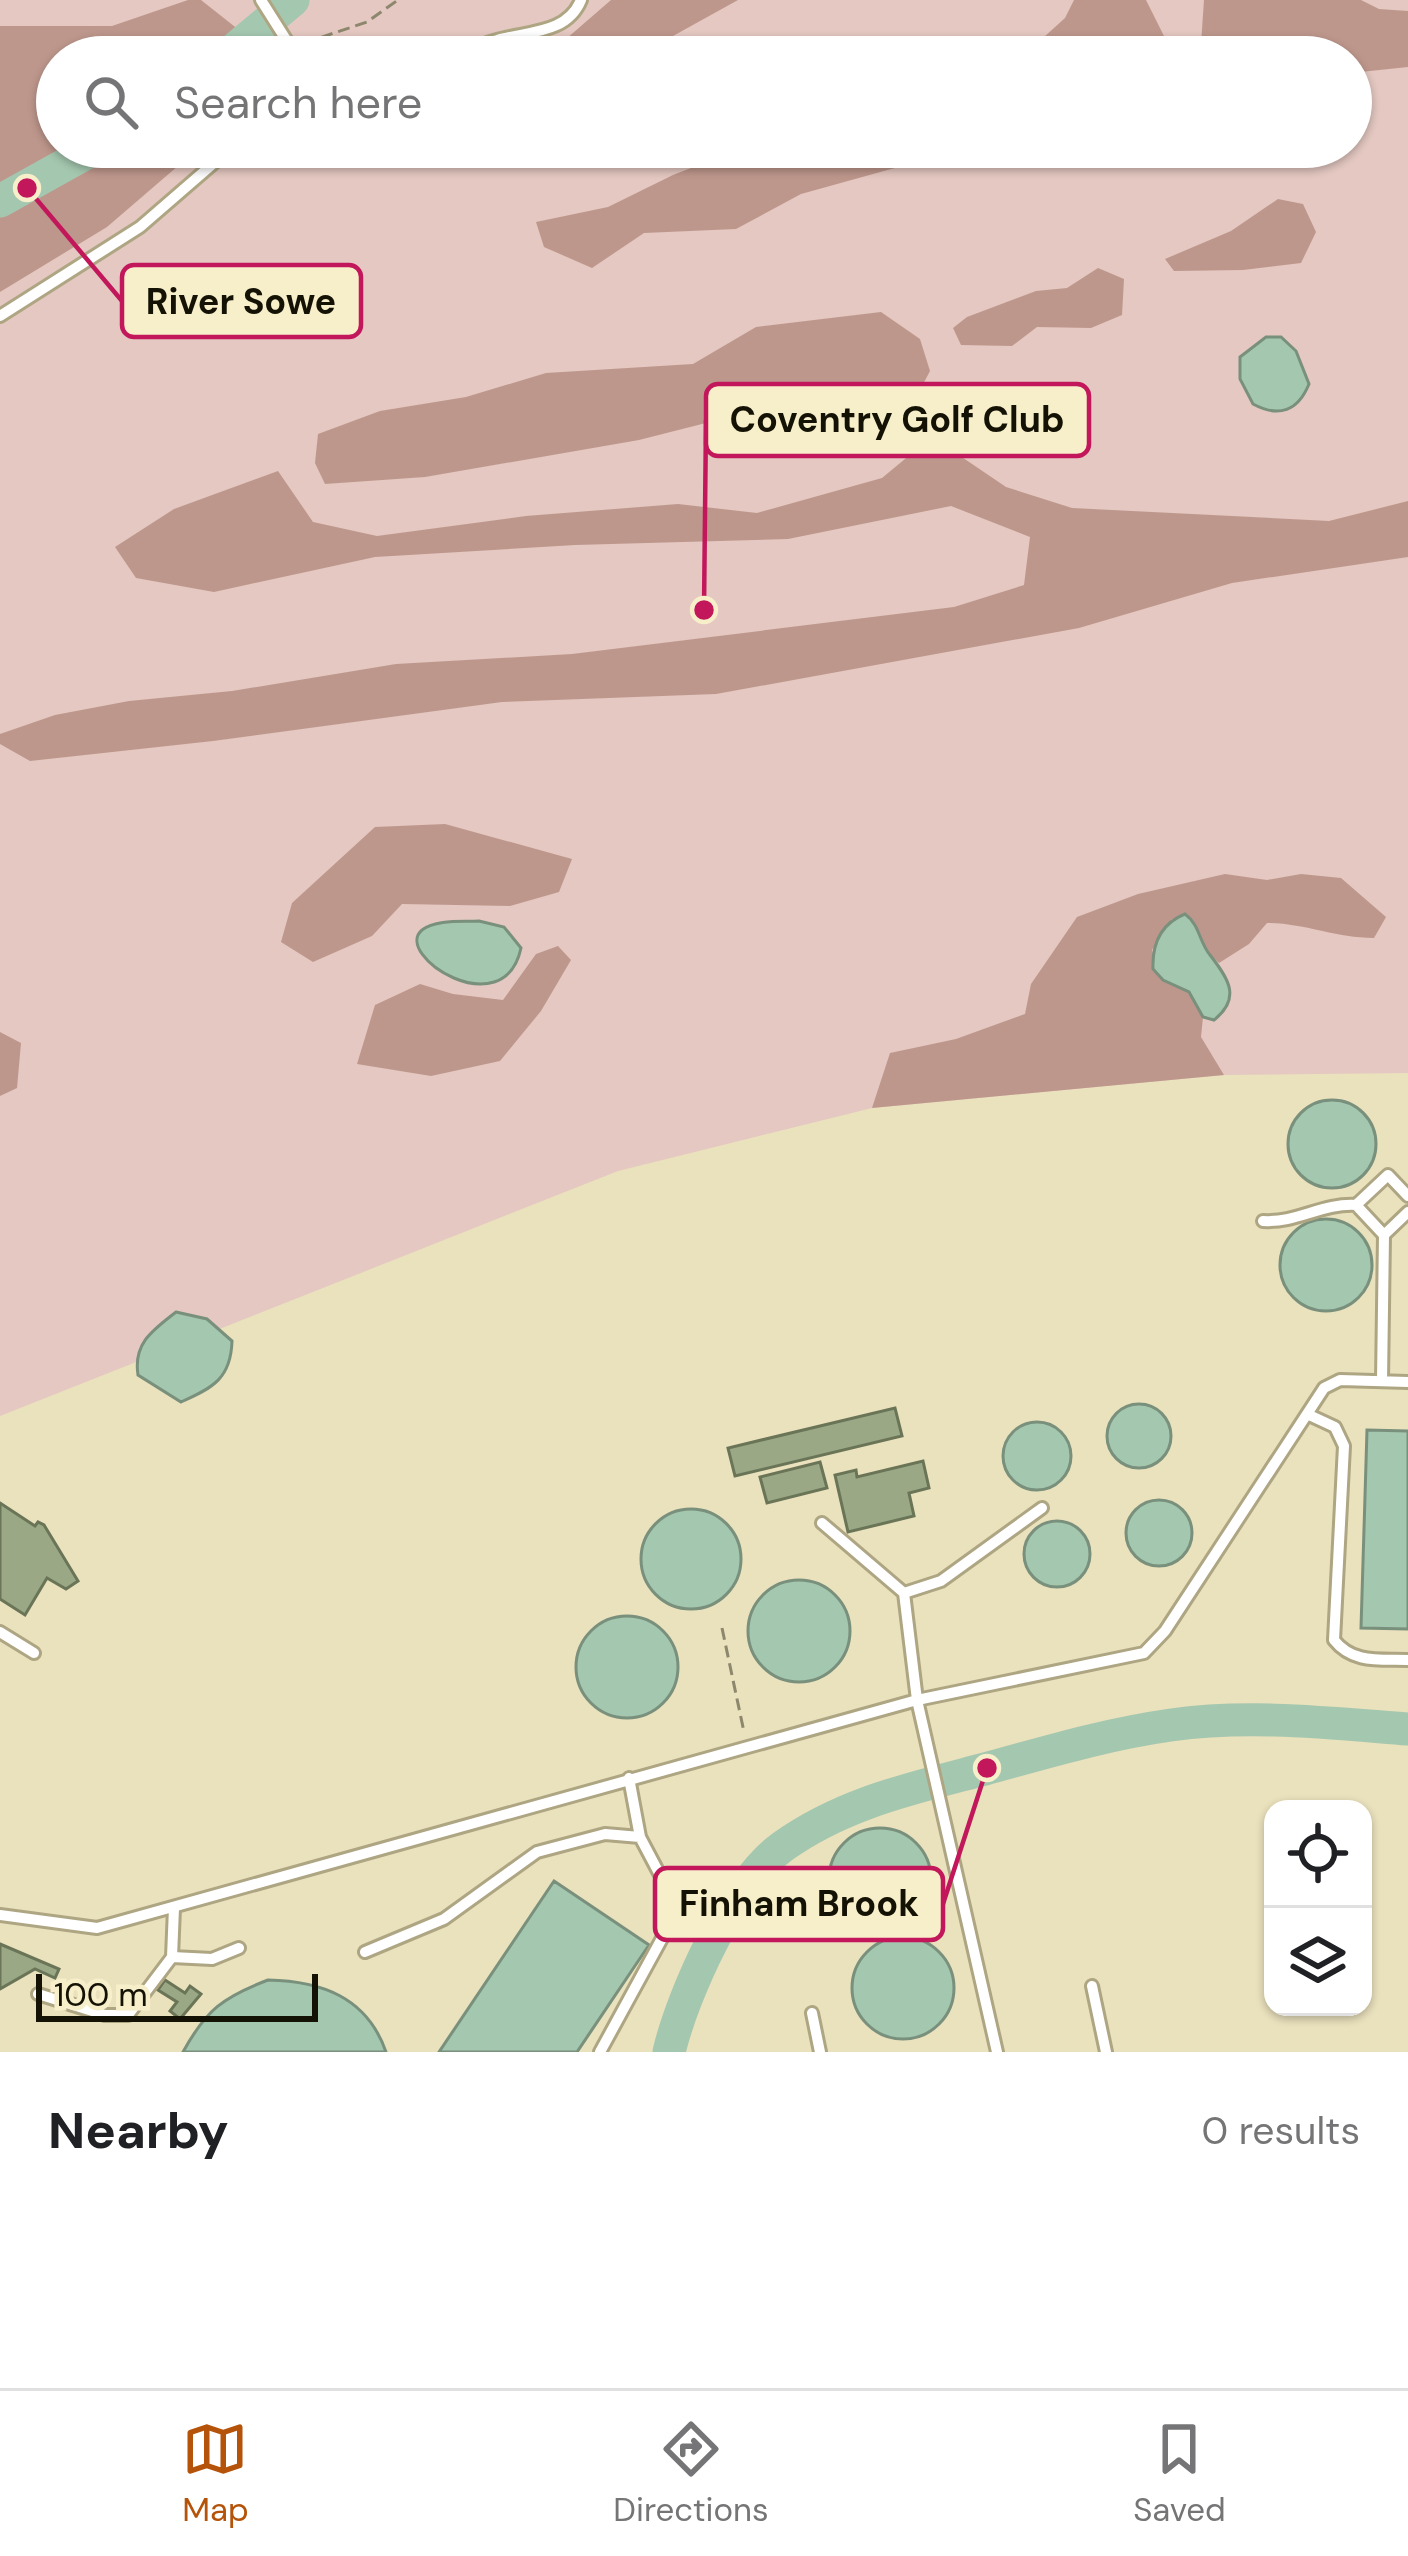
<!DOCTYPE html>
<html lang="en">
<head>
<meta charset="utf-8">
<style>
	body { margin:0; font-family:"DM Sans",sans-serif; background:#f2f2f2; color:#202124 }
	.controls { position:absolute; right:36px; bottom:36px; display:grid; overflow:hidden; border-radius:24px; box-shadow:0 3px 9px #0004 }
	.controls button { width:108px; height:108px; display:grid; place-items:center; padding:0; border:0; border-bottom:3px solid #e0e0e0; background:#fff; color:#202124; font:60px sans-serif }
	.scale { position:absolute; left:36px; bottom:30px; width:282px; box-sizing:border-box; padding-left:12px; border:6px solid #141105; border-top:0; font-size:33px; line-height:42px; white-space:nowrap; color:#141105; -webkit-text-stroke:9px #f7eeca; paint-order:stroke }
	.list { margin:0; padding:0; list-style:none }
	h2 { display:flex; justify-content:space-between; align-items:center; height:156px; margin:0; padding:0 48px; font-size:51px }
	h2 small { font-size:39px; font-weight:400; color:#757577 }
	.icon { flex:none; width:66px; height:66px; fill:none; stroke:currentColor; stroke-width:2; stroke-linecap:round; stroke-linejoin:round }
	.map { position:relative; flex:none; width:1408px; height:2052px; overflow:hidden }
	.search { position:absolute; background:#fff; box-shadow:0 3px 9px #0004; left:36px; right:36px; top:36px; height:132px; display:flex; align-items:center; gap:30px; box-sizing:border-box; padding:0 42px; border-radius:66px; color:#757577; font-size:45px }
	.sheet { height:336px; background:#fff }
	nav { display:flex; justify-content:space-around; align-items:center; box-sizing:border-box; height:168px; border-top:3px solid #e0e0e0; background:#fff; font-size:33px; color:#757577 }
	nav a { display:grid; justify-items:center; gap:6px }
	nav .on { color:#b45309 }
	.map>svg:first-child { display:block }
</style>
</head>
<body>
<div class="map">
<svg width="1408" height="2052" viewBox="0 0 1408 2052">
	<rect width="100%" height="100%" fill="#eae1bd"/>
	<path fill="#e4c8c1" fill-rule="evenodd" d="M0,0H1408V1073L1224,1075L872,1108L618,1171L0,1416ZM57,57H1351V147H57Z"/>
	<path fill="#be978c" d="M188,0H201L273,57H57V147H200L107,227L0,292V26H112Z
		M611,0H738L664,41L619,57H566V39Z
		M1074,0H1146L1167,42V57H1022L1065,18Z
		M1204,0H1361L1379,9L1408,11V67L1351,73V57H1214L1201,44Z
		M745,147H1016L981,158L902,166L801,194L736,229L644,233L592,268L544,247L536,222L608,207L673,175Z
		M1278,199L1303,204L1316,232L1301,263L1243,270L1174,271L1165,259L1231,231Z
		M1098,268L1124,279L1122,315L1091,328L1037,327L1012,346L961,345L953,328L967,317L1036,291L1067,288Z
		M881,312L920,339L930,371L910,409L873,393L796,400L639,440L425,477L325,484L315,463L318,434L380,411L466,397L546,373L693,364L756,327Z
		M913,430L947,447L1006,487L1072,508L1329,521L1408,501V557L1232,583L1079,628L716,694L502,702L213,741L30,761L0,744V734L55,715L129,701L232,691L396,664L572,654L954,607L1024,585L1030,537L951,506L788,539L575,545L375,557L214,592L136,578L115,547L174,509L278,471L313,522L377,536L526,516L678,504L757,513L882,478L911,454Z
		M445,824L572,859L559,892L510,906L402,904L372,936L313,962L281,942L292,903L375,827Z
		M1225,874L1267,880L1301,874L1341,878L1386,917L1374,938C1336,938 1304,923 1267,923L1249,944L1219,963L1208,953L1192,919H1172L1152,950L1163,980L1189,992L1203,1017L1201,1037L1224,1075L872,1108L890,1053L956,1039L1025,1014L1031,984L1077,917L1138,894Z
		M558,946L571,960L541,1011L500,1061L431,1076L357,1064L375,1005L420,984L453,994L503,1000L536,954Z
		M0,1032L21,1043L17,1088L0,1096Z"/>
	<path fill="#a4c7af" stroke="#79907c" stroke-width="3" d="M1266,337H1281L1296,351L1309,384C1298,411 1279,418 1253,404L1240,379V357Z
		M1185,914C1200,925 1199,942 1210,955C1228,978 1242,998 1214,1020L1203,1017L1189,992L1163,980L1153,969C1152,944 1160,924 1185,914Z
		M479,921L504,927L521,948C504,1027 392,955 422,930C436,919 463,922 479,921Z
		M1288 1144a44 44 0 1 1 88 0a44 44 0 1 1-88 0Z
		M1280 1265a46 46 0 1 1 92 0a46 46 0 1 1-92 0Z
		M176,1312L207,1319L232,1341C231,1378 213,1388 181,1402L138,1375C133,1343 153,1330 176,1312Z
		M1107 1436a32 32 0 1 1 64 0a32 32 0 1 1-64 0Z
		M1003 1456a34 34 0 1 1 68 0a34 34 0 1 1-68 0Z
		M1367,1430L1408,1431V1629L1361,1628Z
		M1126 1533a33 33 0 1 1 66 0a33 33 0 1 1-66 0Z
		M641 1559a50 50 0 1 1 100 0a50 50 0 1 1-100 0Z
		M1024 1554a33 33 0 1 1 66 0a33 33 0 1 1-66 0Z
		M748 1631a51 51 0 1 1 102 0a51 51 0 1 1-102 0Z
		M576 1667a51 51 0 1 1 102 0a51 51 0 1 1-102 0Z
		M829 1879a51 51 0 1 1 102 0a51 51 0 1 1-102 0Z
		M554,1881L649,1945L577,2052H439Z
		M852 1988a51 51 0 1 1 102 0a51 51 0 1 1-102 0Z
		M268,1980C321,1981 367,1997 386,2052H183C206,2010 223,1997 268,1980Z"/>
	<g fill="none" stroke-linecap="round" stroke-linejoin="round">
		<path stroke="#a4c7af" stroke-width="33" d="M225,57L293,0
			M0,201L97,147
			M669,2052C683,1993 733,1883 782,1847C843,1803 913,1788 985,1769C1047,1752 1107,1734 1171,1725C1249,1714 1330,1723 1408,1729"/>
	</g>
	<path fill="#9ba886" stroke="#6a7557" stroke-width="3" d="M895,1408L902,1436L735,1476L728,1448Z
		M923,1461L929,1488L909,1493L914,1516L848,1532L835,1475L856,1470L857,1477Z
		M820,1462L827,1488L767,1503L760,1477Z
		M0,1503L35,1526L38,1522L44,1525L78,1581L66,1589L47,1578L25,1615L0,1599Z
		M0,1944L59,1969L55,1978L35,1969L0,1989Z
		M165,1980L185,1993L190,1986L201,1994L180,2019L170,2011L177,2002L158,1990Z"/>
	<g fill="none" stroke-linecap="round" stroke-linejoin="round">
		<g stroke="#aea583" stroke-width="16">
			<path id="lane" d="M261,0L297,57
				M450,57C465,51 481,44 497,40C528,31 567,34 581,0
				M0,316L140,227L222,156L239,147
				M1408,1196L1388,1175L1356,1205L1384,1235L1408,1212
				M1263,1221C1297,1223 1322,1203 1356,1205
				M1382,1381L1384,1235
				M1307,1414L1335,1427L1344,1446L1334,1640C1353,1664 1380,1659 1408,1660
				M822,1523L904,1593L917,1700L997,2052
				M904,1593L941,1581L1042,1508
				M0,1632L34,1653
				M0,1915L97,1928L917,1700L1144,1653L1165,1631L1324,1388L1340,1380L1408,1382
				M365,1952L444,1919L537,1852L605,1834L640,1837
				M172,1957L212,1959L239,1948
				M1092,1986L1106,2052
				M38,1994L105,2015H128L172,1957L174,1908
				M812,2013L820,2052
				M600,2052L678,1909L640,1837L629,1778"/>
		</g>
		<path stroke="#8d876d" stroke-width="3" stroke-dasharray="12 6" stroke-linecap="butt" d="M304,43L367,22L398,0
			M722,1628L744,1732"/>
		<use href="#lane" stroke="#fff" stroke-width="10"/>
	</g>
	<path fill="none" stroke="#c2185b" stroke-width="4.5" d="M27 188L122 301M704 610L706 420M987 1768L943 1904"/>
	<g fill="#c2185b" stroke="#f7eeca" stroke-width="4.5">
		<circle cx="27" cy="188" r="12"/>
		<circle cx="704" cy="610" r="12"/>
		<circle cx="987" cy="1768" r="12"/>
	</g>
	<g fill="#f7eeca" stroke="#c2185b" stroke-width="4.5">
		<rect x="122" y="265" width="239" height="72" rx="12"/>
		<rect x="706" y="384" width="383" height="72" rx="12"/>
		<rect x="655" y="1868" width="288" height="72" rx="12"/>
	</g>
	<g font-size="36" text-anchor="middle" font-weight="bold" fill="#141105">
		<text x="241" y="314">River Sowe</text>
		<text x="897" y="432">Coventry Golf Club</text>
		<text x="799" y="1916">Finham Brook</text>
	</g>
</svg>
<div class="controls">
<button><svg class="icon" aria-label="locate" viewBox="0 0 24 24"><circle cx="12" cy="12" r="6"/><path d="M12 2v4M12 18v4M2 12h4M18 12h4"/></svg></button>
<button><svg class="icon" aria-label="layers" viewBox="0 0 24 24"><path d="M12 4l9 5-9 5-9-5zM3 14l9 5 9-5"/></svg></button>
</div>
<div class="scale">100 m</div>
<div class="search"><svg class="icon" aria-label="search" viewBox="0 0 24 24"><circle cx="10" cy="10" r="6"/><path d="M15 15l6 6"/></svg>Search here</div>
</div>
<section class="sheet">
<h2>Nearby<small>0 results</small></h2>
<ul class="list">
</ul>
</section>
<nav>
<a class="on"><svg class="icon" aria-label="map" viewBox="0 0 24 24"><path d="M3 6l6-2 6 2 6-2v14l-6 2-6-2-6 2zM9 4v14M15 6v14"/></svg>Map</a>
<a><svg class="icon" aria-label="directions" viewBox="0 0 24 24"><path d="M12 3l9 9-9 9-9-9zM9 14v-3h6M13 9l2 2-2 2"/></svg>Directions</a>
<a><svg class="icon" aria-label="saved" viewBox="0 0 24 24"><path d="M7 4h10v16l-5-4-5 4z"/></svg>Saved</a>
</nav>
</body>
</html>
